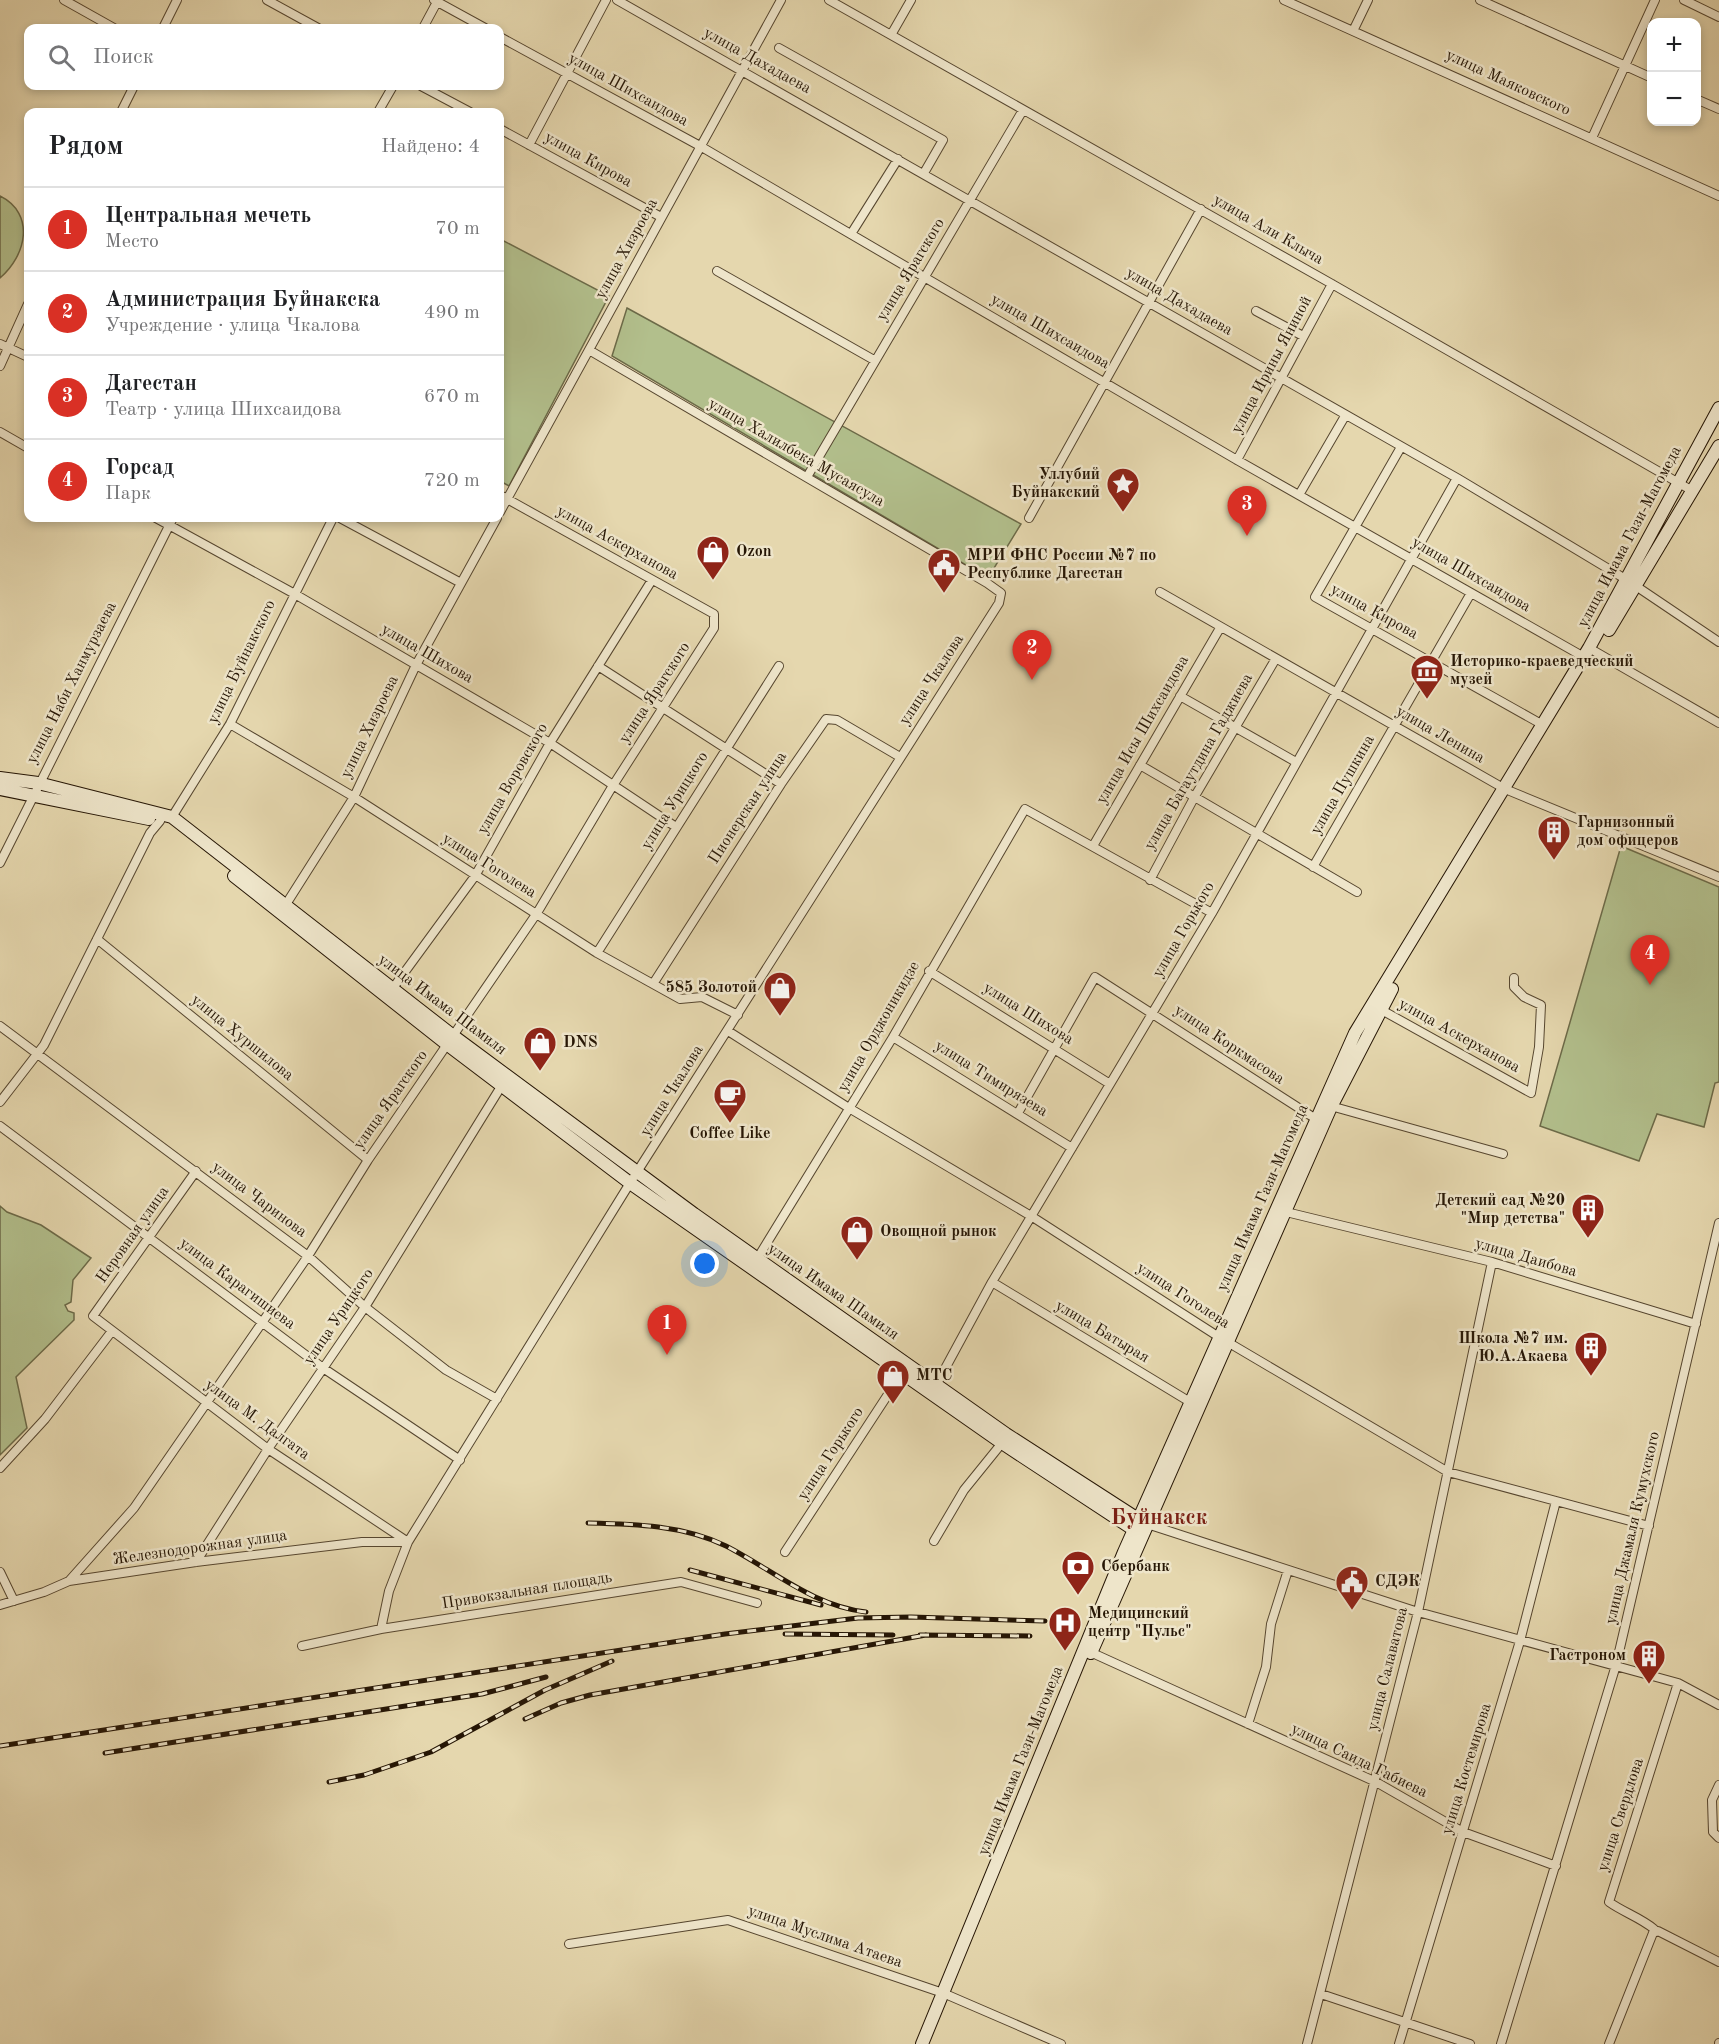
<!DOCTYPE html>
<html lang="ru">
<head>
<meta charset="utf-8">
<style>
	body { margin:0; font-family:"Old Standard TT",serif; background:#f6f6f6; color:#202124 }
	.controls { position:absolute; right:18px; top:18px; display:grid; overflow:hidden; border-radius:12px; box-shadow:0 3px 9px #0003 }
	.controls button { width:54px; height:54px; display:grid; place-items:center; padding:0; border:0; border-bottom:2px solid #e0e0e0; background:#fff; color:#202124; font:30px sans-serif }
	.you { position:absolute; left:705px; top:1264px; width:21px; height:21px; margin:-15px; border:4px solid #fff; border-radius:50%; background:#1a73e8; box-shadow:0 0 0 9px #1a73e833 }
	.badge { display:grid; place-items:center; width:39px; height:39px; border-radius:50%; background:#d93025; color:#fff; font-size:20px; font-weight:700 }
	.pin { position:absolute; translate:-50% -50px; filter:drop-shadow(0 2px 3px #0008) }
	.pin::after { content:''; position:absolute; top:32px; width:21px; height:18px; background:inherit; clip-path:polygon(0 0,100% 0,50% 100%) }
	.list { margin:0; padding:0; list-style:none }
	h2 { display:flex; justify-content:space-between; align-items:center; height:78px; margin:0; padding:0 24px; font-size:26px }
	h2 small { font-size:20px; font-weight:400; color:#757577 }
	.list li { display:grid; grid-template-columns:39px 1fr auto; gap:18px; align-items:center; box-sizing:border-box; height:84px; padding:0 24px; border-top:2px solid #e0e0e0 }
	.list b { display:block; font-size:22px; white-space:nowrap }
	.list p { margin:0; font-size:20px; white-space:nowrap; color:#757577 }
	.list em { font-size:20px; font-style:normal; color:#757577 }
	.icon { flex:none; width:33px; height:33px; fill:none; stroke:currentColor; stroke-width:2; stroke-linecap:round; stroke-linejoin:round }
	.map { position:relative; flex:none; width:1719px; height:2044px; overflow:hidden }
	.search { position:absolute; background:#fff; box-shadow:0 3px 9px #0003; left:24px; top:24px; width:480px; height:66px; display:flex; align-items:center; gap:15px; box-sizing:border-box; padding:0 21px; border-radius:12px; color:#757577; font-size:22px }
	.panel { position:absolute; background:#fff; box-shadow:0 3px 9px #0003; left:24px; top:108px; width:480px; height:414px; border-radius:12px }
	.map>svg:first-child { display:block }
</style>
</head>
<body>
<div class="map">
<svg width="1719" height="2044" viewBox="0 0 1719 2044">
	<rect width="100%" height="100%" fill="#e5d7ae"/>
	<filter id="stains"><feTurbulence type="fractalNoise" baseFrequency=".00333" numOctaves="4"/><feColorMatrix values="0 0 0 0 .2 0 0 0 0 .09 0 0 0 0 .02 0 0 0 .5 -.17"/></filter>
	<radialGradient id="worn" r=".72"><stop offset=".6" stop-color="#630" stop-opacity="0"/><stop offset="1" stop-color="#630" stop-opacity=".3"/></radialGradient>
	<path fill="#b2bf8c" stroke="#6c6a48" stroke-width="1.5" d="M0,196C36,214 26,256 0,278Z
		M500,239L609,296L509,486L500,481Z
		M627,308L1021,524L988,578L612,356Z
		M1621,846L1719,887V1082L1715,1083L1704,1127L1657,1114L1639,1161L1540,1126Z
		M0,1206L7,1212L41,1225L91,1258L73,1280L71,1302L65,1305L68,1311L74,1313V1320L16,1377L27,1428L0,1455Z"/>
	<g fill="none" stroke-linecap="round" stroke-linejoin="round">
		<g stroke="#56462f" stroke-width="10">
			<path id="minor" d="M64,0L114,28
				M267,0L318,28
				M434,0L485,28
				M617,0L1457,478L1627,580L1719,642
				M829,0L1332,284L1691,490
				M1284,0L1719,196
				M1480,0L1652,78
				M1684,0L1719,17
				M163,28L177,0
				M423,28L437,2
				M1354,29L1368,0
				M891,35L911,0
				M500,37L700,146L1237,460L1584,657
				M779,48L943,140L924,173
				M421,86L470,112
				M1696,99L1719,109
				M121,112L134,86
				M378,112L393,86
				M500,129L661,217
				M1592,138L1655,0
				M529,145L606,0
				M851,234L898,159
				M717,271L874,360
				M1256,311L1303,336
				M0,344L28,357
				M0,366L28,304
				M0,432L28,448
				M1401,447L1315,597L1543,725
				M1237,460L1332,284
				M807,477L1023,110
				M1299,495L1345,416
				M500,512L781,0
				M156,518L293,593L550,743L676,827
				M340,518L461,583
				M1029,518L1201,209
				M1160,592L1505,789L1719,877
				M1589,648L1719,723
				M598,666L781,784
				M1180,696L1296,762
				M230,724L354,797L597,953L680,999L702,997L738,1015
				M1140,765L1357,892
				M172,817L230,724L333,518
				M1093,846L1220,628
				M0,863L173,518
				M1313,867L1471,593
				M1150,880L1195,796L1275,660
				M283,909L354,797L416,665L497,518
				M97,939L368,1160
				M597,953L779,666
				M929,971L1110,1084
				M653,984L781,784L826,719L837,720L900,757
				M393,988L475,876L550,743L652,580
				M1378,1008L1531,1093L1539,1047L1541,1005L1524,997L1514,987V978
				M0,1026L308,1256L365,1307L446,1370L497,1399
				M728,1031L849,1108L1031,1216L1219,1337L1448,1472L1649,1526
				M893,1037L1072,1148
				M0,1102L44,1045L150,833L160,821
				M1327,1105L1503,1154
				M1018,1113L1095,977L1316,1119
				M0,1126L323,1368L460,1460
				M196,1171L93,1316L268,1449L408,1542
				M1282,1211L1492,1262L1696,1324
				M757,1259L893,1037L1025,809L1212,913
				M992,1282L1195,1405
				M934,1389L992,1282L1212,913L1457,478
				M0,1468L45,1419L112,1331
				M1147,1524L1418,1612L1678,1683L1719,1705
				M934,1541L964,1490L1002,1443
				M785,1552L902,1373
				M196,1562L268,1449L365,1307L502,1085
				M0,1572L14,1601
				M69,1581L134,1508L308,1256L368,1160L537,913L612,787L714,628V614L500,495
				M0,1605L44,1592L69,1581L196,1562L362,1542H407
				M381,1629L389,1591L408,1542L630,1183L999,603L1001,593L987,583L589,350
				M302,1646L381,1629L681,1582L757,1603
				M1088,1651L1376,1782L1463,1832L1556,1866
				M1248,1724L1266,1667L1271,1624L1288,1570
				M1719,1785L1712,1800L1713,1832L1719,1838
				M1653,1933L1654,1929C1641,1918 1623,1912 1609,1902L1678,1683
				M569,1944L728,1920L943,1993L1061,2044
				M1321,1994L1470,2044
				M1307,2044L1418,1612L1492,1262
				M1399,2044L1520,1641L1556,1501
				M1501,2044L1616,1665L1719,1223
				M1609,2044L1653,1933L1658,1931L1719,1962
				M1719,2044V2043"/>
		</g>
		<g stroke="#261605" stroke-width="14">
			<path id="secondary" d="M1609,630L1719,446
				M0,778L38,783L172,817L452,1035L694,1214L1006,1434L1144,1523
				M0,789L149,819
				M234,876L448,1045L630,1183L1002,1443L1142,1535
				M1091,1653L1331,1107L1392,989
				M922,2044L1124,1552L1355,1033L1589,648L1719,408"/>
		</g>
		<use href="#minor" stroke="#eee5ca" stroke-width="8"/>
		<use href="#secondary" stroke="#eee5ca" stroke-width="12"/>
		<g stroke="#261605" stroke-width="5">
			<path id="rail" d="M588,1523C634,1524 683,1525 726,1546C773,1570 813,1606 866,1612
				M690,1570L821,1605
				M785,1634L893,1635
				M920,1635L1030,1636
				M525,1719L561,1703L590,1695L926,1635
				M0,1746L725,1634L858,1618L911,1617L1045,1621
				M105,1753L482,1694L546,1677
				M329,1782L364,1775L431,1752L545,1690L612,1661"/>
		</g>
		<use href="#rail" stroke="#eee5ca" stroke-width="3" stroke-dasharray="9" stroke-linecap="butt"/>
	</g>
	<defs>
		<g id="sight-pin" transform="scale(1.725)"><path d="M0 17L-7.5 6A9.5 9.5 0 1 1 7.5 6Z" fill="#8f2418" stroke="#eee5ca"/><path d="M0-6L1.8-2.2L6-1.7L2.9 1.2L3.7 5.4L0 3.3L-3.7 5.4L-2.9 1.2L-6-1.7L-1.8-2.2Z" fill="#fff"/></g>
		<g id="shop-pin" transform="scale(1.725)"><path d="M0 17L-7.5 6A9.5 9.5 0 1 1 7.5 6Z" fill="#8f2418" stroke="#eee5ca"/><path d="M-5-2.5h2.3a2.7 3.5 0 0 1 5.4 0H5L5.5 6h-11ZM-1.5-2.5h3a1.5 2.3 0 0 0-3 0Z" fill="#fff"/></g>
		<g id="civic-pin" transform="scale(1.725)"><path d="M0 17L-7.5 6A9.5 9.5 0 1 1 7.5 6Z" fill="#8f2418" stroke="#eee5ca"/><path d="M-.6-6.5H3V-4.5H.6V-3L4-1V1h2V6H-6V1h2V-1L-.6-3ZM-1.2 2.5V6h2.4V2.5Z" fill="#fff"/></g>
		<g id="museum-pin" transform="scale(1.725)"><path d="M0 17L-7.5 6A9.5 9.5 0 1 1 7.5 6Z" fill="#8f2418" stroke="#eee5ca"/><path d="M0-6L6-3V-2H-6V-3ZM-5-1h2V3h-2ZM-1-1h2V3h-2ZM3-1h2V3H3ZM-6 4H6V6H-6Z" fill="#fff"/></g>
		<g id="building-pin" transform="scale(1.725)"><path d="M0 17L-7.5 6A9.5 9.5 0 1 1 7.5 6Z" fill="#8f2418" stroke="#eee5ca"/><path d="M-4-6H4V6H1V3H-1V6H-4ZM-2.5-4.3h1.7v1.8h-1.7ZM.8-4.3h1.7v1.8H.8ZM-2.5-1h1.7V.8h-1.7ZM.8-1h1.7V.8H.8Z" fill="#fff"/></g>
		<g id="cafe-pin" transform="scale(1.725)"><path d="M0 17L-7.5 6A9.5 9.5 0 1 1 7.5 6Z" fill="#8f2418" stroke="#eee5ca"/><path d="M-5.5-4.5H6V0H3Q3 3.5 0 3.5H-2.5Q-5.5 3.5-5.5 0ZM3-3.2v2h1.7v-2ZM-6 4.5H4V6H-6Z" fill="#fff"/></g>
		<g id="bank-pin" transform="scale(1.725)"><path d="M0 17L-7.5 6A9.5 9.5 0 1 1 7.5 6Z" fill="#8f2418" stroke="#eee5ca"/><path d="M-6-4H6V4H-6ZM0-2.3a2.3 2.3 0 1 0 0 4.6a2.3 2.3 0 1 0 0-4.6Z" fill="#fff"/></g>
		<g id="hospital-pin" transform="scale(1.725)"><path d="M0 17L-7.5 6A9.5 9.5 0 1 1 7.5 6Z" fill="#8f2418" stroke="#eee5ca"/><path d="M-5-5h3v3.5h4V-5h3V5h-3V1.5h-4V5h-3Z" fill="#fff"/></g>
	</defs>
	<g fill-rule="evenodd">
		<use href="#sight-pin" x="1123" y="484"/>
		<use href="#shop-pin" x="713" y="552"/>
		<use href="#civic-pin" x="944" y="565"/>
		<use href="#museum-pin" x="1427" y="671"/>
		<use href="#building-pin" x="1554" y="832"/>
		<use href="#shop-pin" x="780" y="988"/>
		<use href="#shop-pin" x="540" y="1043"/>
		<use href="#cafe-pin" x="730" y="1095"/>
		<use href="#building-pin" x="1588" y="1210"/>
		<use href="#shop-pin" x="857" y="1232"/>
		<use href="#building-pin" x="1591" y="1348"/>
		<use href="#shop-pin" x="893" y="1376"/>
		<use href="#bank-pin" x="1078" y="1567"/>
		<use href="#civic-pin" x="1352" y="1582"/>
		<use href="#hospital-pin" x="1065" y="1623"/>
		<use href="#building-pin" x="1649" y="1656"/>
	</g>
	<g text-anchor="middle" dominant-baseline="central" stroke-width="5" stroke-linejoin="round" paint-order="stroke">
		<g font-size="16" fill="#261605" stroke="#eee5ca">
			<text transform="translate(757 61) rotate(29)">улица Дахадаева</text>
			<text transform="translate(1508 83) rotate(25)">улица Маяковского</text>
			<text transform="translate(628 90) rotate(29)">улица Шихсаидова</text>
			<text transform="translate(588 160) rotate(29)">улица Кирова</text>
			<text transform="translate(1268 230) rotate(30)">улица Али Клыча</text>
			<text transform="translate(627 249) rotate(-61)">улица Хизроева</text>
			<text transform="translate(911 270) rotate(-59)">улица Ярагского</text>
			<text transform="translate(1179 302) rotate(30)">улица Дахадаева</text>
			<text transform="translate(1050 332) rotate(30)">улица Шихсаидова</text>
			<text transform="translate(1272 365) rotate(-62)">улица Ирины Яниной</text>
			<text transform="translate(796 453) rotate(30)">улица Халилбека Мусаясула</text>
			<text transform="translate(1630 537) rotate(-62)">улица Имама Гази-Магомеда</text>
			<text transform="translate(617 543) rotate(29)">улица Аскерханова</text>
			<text transform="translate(1471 575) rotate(30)">улица Шихсаидова</text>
			<text transform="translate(1374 612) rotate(29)">улица Кирова</text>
			<text transform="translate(427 654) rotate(30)">улица Шихова</text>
			<text transform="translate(242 662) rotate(-64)">улица Буйнакского</text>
			<text transform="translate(932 680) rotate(-57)">улица Чкалова</text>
			<text transform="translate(72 683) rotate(-63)">улица Наби Ханмурзаева</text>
			<text transform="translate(655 693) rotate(-57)">улица Ярагского</text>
			<text transform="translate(370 727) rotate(-64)">улица Хизроева</text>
			<text transform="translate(1143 730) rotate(-60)">улица Исы Шихсаидова</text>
			<text transform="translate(1440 735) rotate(30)">улица Ленина</text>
			<text transform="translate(1199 762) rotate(-60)">улица Багаутдина Гаджиева</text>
			<text transform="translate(513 779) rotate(-60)">улица Воровского</text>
			<text transform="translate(1343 785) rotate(-60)">улица Пушкина</text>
			<text transform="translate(675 801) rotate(-58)">улица Урицкого</text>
			<text transform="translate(748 808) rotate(-57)">Пионерская улица</text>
			<text transform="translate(489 866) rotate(32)">улица Гоголева</text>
			<text transform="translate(1184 930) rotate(-60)">улица Горького</text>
			<text transform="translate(442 1005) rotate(37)">улица Имама Шамиля</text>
			<text transform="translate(1028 1014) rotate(32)">улица Шихова</text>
			<text transform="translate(879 1027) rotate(-60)">улица Орджоникидзе</text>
			<text transform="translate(1459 1036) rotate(29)">улица Аскерханова</text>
			<text transform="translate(242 1038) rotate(39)">улица Хуршилова</text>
			<text transform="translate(1229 1045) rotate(34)">улица Коркмасова</text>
			<text transform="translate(991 1079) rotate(32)">улица Тимирязева</text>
			<text transform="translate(672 1091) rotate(-58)">улица Чкалова</text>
			<text transform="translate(391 1100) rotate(-55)">улица Ярагского</text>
			<text transform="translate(1263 1198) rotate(-66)">улица Имама Гази-Магомеда</text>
			<text transform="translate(259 1200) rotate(37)">улица Чаринова</text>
			<text transform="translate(133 1235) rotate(-55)">Неровная улица</text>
			<text transform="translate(1526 1258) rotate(16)">улица Даибова</text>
			<text transform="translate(237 1284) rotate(37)">улица Карагишиева</text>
			<text transform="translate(833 1292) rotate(35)">улица Имама Шамиля</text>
			<text transform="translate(1183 1296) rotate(33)">улица Гоголева</text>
			<text transform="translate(339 1317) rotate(-56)">улица Урицкого</text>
			<text transform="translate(1102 1332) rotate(31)">улица Батырая</text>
			<text transform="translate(257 1420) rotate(36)">улица М. Далгата</text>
			<text transform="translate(831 1454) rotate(-57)">улица Горького</text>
			<text transform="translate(1633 1528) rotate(-77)">улица Джамаля Кумухского</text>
			<text transform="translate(200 1548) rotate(-8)">Железнодорожная улица</text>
			<text transform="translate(527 1591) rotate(-9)">Привокзальная площадь</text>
			<text transform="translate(1388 1669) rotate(-76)">улица Салаватова</text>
			<text transform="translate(1021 1761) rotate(-68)">улица Имама Гази-Магомеда</text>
			<text transform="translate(1359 1761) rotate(26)">улица Саида Габиева</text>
			<text transform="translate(1467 1769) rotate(-73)">улица Костемирова</text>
			<text transform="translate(1621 1815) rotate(-72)">улица Свердлова</text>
			<text transform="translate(825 1937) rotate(19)">улица Муслима Атаева</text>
		</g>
		<g font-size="16" font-weight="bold" fill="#261605" stroke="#eee5ca" text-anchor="start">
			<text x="1100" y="475" text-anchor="end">Уллубий<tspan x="1100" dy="18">Буйнакский</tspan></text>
			<text x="736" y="552">Ozon</text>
			<text x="967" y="556">МРИ ФНС России №7 по<tspan x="967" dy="18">Республике Дагестан</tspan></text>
			<text x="1450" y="662">Историко-краеведческий<tspan x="1450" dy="18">музей</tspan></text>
			<text x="1577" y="823">Гарнизонный<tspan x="1577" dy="18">дом офицеров</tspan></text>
			<text x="757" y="988" text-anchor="end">585 Золотой</text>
			<text x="563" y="1043">DNS</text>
			<text x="730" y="1134" text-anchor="middle">Coffee Like</text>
			<text x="1565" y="1201" text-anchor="end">Детский сад №20<tspan x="1565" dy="18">"Мир детства"</tspan></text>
			<text x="880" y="1232">Овощной рынок</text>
			<text x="1568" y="1339" text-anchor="end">Школа №7 им.<tspan x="1568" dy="18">Ю.А.Акаева</tspan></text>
			<text x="916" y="1376">МТС</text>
			<text x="1101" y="1567">Сбербанк</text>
			<text x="1375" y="1582">СДЭК</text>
			<text x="1088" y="1614">Медицинский<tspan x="1088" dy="18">центр "Пульс"</tspan></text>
			<text x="1626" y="1656" text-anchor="end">Гастроном</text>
		</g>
		<g font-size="22" font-weight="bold" fill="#7a1f14" stroke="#eee5ca">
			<text x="1159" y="1518">Буйнакск</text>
		</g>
	</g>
	<rect width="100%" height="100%" filter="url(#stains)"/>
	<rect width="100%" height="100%" fill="url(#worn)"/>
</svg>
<div class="controls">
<button>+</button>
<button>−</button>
</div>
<div class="you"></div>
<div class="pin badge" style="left:667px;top:1355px">1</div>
<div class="pin badge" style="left:1032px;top:680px">2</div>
<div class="pin badge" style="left:1247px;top:536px">3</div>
<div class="pin badge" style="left:1650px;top:985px">4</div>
<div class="search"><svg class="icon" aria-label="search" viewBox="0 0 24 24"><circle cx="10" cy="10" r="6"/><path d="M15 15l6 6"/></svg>Поиск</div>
<section class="panel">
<h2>Рядом<small>Найдено: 4</small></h2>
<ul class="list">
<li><span class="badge">1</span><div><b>Центральная мечеть</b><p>Место</p></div><em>70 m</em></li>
<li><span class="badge">2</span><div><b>Администрация Буйнакска</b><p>Учреждение · улица Чкалова</p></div><em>490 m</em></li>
<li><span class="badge">3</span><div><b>Дагестан</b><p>Театр · улица Шихсаидова</p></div><em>670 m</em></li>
<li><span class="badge">4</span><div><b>Горсад</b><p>Парк</p></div><em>720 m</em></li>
</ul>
</section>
</div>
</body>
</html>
